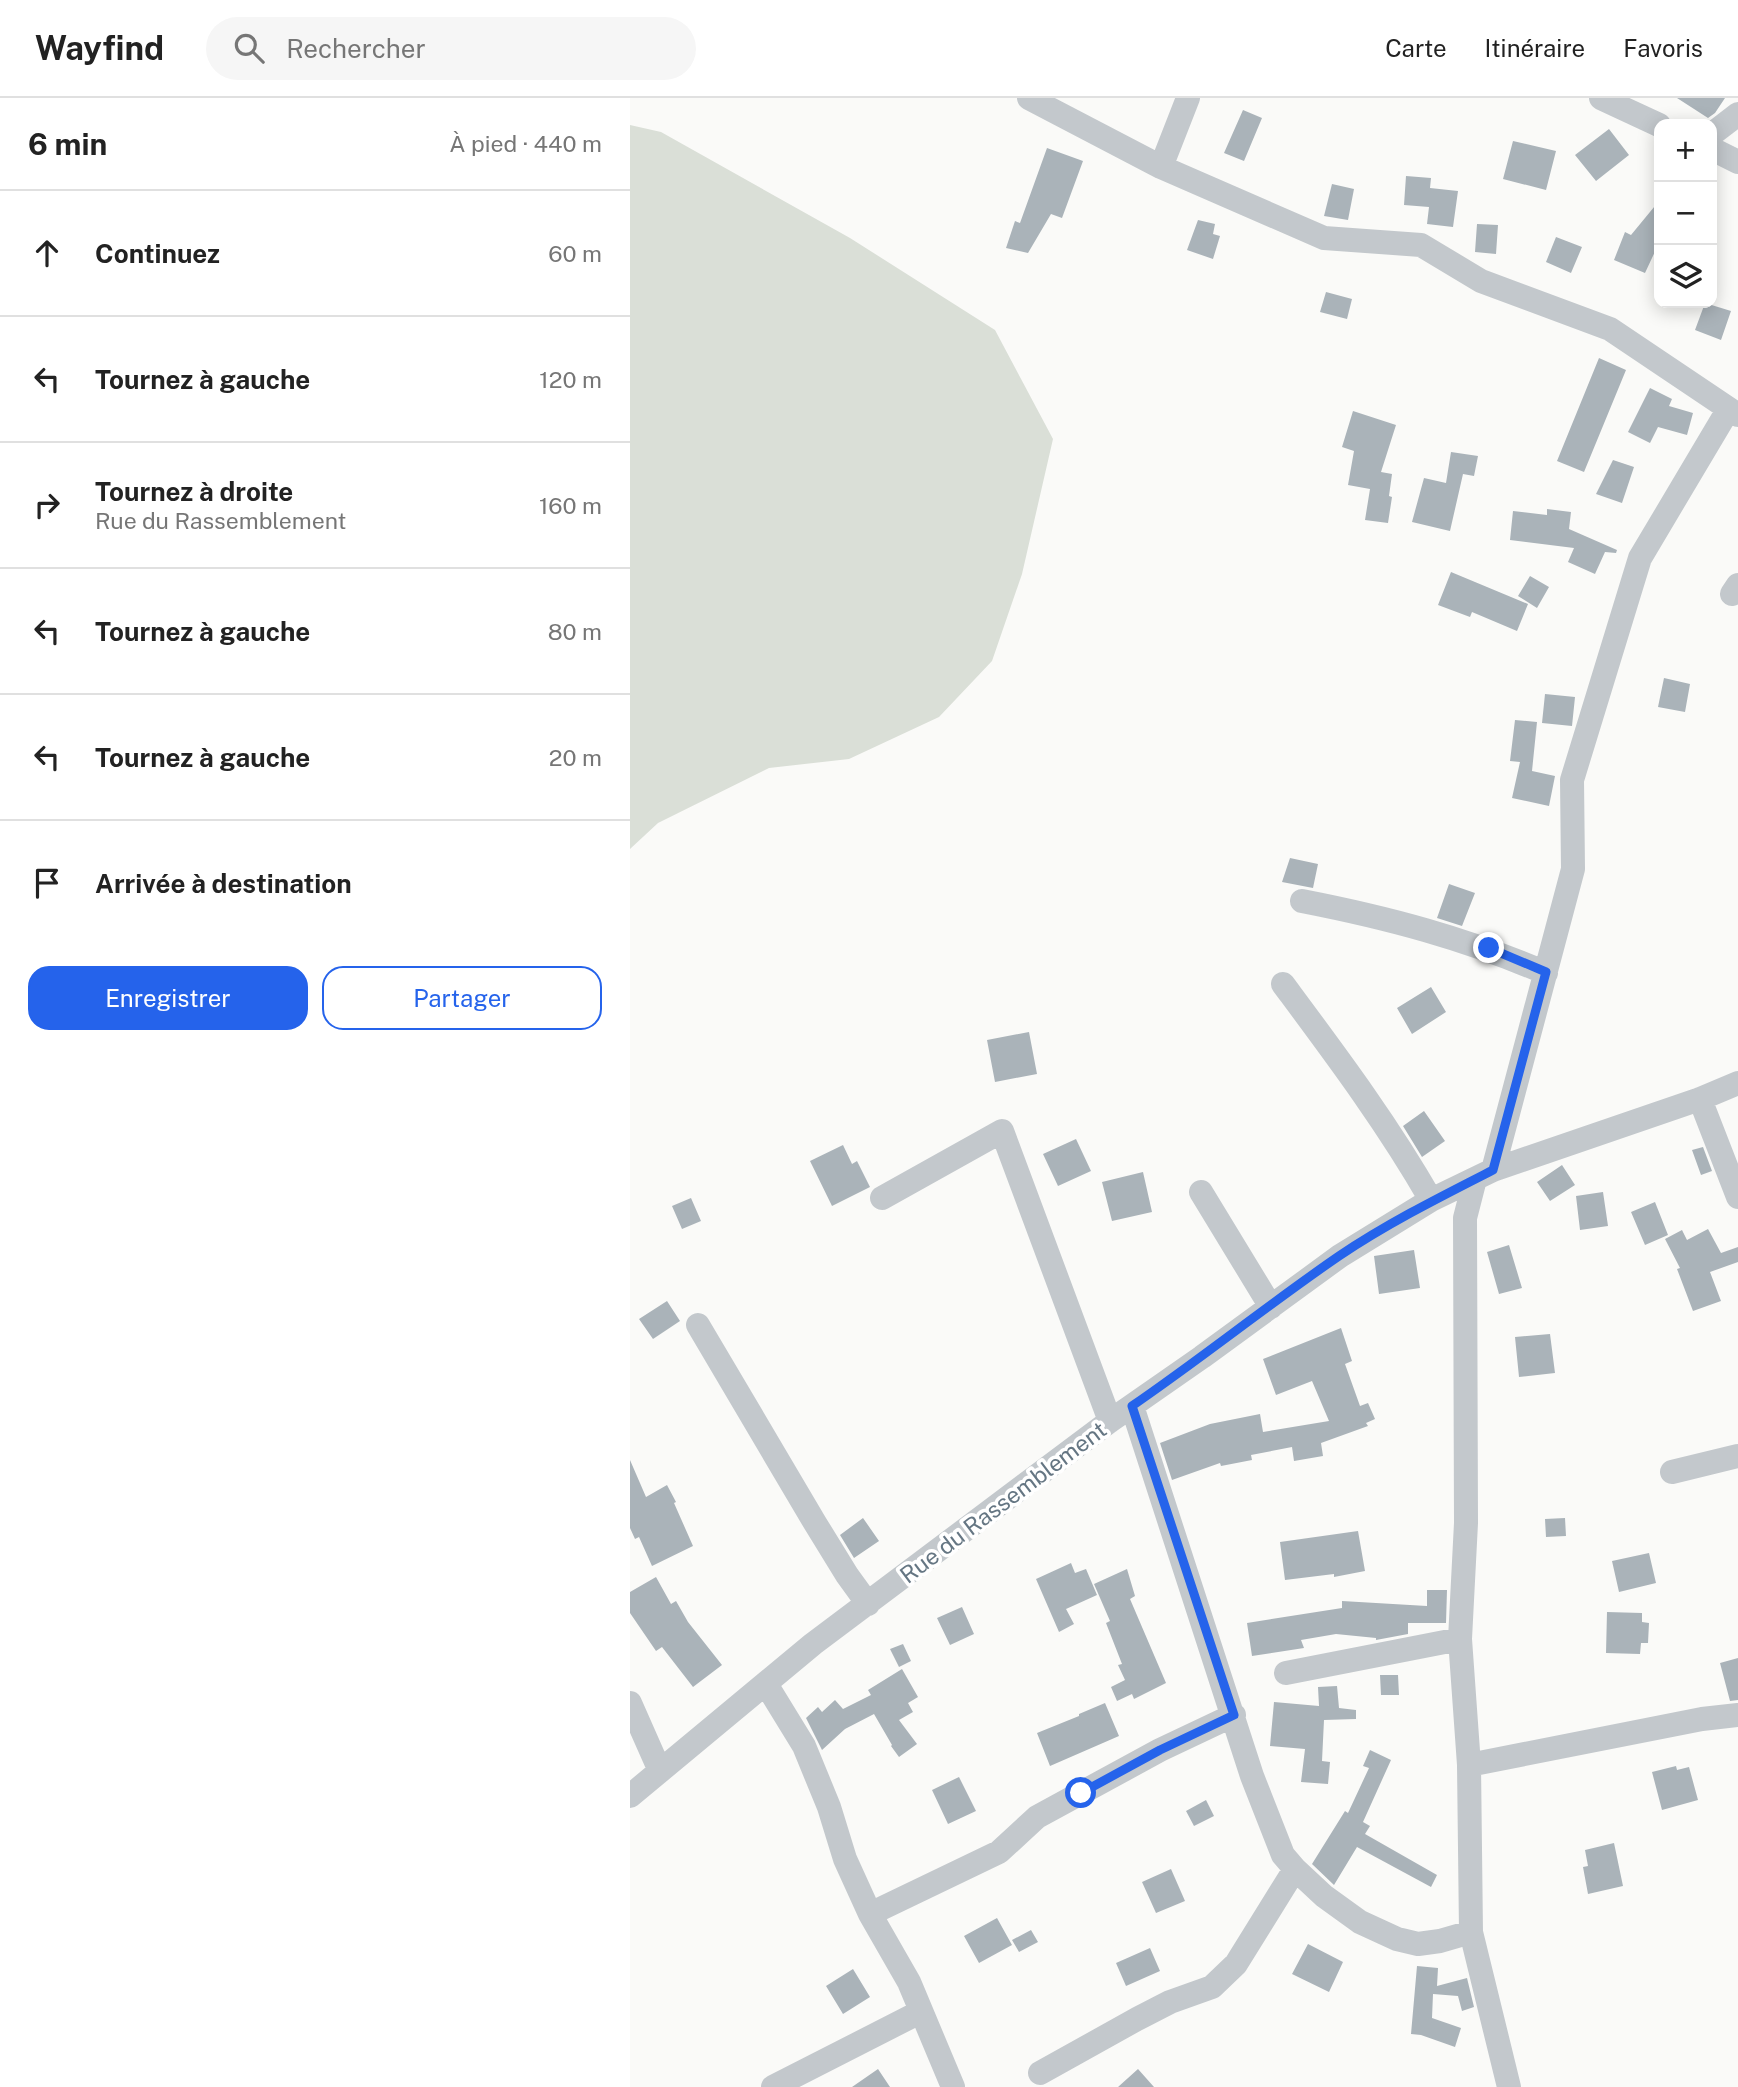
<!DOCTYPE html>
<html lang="fr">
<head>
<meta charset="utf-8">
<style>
	body { margin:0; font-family:"Public Sans",sans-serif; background:#f6f6f6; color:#222 }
	.controls { position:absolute; right:21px; top:21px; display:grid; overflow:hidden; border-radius:14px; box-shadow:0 4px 18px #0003 }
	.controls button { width:63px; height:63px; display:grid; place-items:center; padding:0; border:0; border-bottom:2px solid #e0e0e0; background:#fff; color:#222; font:35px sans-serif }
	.stop { position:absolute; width:21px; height:21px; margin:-16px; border:5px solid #2563eb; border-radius:50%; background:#fff }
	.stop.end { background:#2563eb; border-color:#fff; box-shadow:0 2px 7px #0008 }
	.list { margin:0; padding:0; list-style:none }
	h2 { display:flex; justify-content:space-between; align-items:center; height:91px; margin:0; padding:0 28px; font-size:30px }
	h2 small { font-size:23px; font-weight:400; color:#767676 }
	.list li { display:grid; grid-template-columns:46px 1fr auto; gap:21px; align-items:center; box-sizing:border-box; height:126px; padding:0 28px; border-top:2px solid #e0e0e0 }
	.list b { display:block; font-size:26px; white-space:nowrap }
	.list p { margin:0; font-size:23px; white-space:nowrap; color:#767676 }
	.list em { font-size:23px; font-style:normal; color:#767676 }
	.actions { display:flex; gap:14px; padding:21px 28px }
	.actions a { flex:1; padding:16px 0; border:2px solid #2563eb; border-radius:21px; text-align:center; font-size:24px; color:#2563eb }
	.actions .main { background:#2563eb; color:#fff }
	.icon { flex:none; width:38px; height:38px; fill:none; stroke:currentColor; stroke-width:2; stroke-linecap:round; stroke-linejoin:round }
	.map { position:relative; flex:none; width:1108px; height:1989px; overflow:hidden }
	header { display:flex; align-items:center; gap:42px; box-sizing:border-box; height:98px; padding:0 35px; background:#fff; border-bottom:2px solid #e0e0e0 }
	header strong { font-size:33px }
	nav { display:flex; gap:38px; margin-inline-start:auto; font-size:24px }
	.search { width:490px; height:63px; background:#f6f6f6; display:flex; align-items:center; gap:18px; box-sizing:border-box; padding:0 24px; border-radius:38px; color:#767676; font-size:26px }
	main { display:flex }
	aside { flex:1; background:#fff }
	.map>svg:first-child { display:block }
</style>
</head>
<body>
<header>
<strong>Wayfind</strong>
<div class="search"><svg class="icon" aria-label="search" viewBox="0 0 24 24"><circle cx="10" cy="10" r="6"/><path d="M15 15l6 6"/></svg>Rechercher</div>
<nav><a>Carte</a><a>Itinéraire</a><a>Favoris</a></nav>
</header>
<main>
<aside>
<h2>6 min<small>À pied · 440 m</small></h2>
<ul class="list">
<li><svg class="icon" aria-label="ahead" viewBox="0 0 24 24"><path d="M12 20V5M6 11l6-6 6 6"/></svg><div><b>Continuez</b></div><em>60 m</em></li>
<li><svg class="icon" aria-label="left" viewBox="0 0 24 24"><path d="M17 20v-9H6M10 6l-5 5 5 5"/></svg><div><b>Tournez à gauche</b></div><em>120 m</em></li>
<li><svg class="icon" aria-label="right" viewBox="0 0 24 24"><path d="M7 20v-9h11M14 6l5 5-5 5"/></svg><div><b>Tournez à droite</b><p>Rue du Rassemblement</p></div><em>160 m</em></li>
<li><svg class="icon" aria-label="left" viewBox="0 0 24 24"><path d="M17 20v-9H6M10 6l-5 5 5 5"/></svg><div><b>Tournez à gauche</b></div><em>80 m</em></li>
<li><svg class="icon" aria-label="left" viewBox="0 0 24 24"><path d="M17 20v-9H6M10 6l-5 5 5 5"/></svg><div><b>Tournez à gauche</b></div><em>20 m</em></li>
<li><svg class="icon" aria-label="arrive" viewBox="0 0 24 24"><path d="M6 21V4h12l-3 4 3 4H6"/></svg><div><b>Arrivée à destination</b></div></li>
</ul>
<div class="actions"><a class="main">Enregistrer</a><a>Partager</a></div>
</aside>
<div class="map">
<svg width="1108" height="1989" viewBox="0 0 1108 1989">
	<rect width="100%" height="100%" fill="#fafaf8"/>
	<path fill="#dadfd7" d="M0,27L31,34L220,140L365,232L423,341L392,476L362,563L309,619L219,661L139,670L28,725L0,751Z"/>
	<path fill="#aab3b9" d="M1047,0H1095L1085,15L1078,20Z
		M613,12L632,20L614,63L594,55Z
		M979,31L999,57L966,83L945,57Z
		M883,43L926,53L916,92L873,81Z
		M417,50L453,63L432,120L421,116L398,155L376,150L385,123L390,125Z
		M776,78L801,80L800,90L828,93L823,129L797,126L799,109L774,107Z
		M702,86L724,91L718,122L694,118Z
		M1029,103V145L1015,175L984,162L995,134L1001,137Z
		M568,122L585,126L583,136L590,138L583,161L557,152Z
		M847,126L868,127L866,156L845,154Z
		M926,139L952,149L941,175L916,164Z
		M696,194L722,201L717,221L690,214Z
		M1075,205L1101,213L1091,242L1065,232Z
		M969,260L996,272L954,374L927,363Z
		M1020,290L1042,301L1039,308L1063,315L1057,337L1028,329L1020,345L998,334Z
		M723,313L766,327L751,374L762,376L759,398L762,399L758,425L735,422L740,391L718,387L724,353L712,349Z
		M821,354L848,358L844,378L833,376L820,433L782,424L794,380L816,385Z
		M983,362L1004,369L992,405L966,396Z
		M917,411L941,414L939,431L987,452L986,455L975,454L965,476L938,464L944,450L880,442L883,413L917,417Z
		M821,474L898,506L887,533L842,514L840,519L808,507Z
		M900,478L919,489L907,510L888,498Z
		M1034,580L1060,586L1055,614L1028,609Z
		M915,596L945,599L942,628L912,625Z
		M885,622L907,624L902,673L925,678L919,708L882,700L890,664L880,663Z
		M660,760L688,766L683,790L652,784Z
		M819,786L845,795L832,828L807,820Z
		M801,889L816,914L782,936L767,910Z
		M399,934L407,976L365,984L357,942Z
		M794,1013L815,1043L792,1059L773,1028Z
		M446,1041L461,1073L428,1088L413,1056Z
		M213,1047L222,1066L227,1063L240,1089L202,1108L180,1063Z
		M1073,1049L1082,1073L1071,1077L1062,1052Z
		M932,1067L945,1087L920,1103L907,1084Z
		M513,1074L522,1114L482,1123L472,1084Z
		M973,1094L978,1128L950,1132L946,1098Z
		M61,1100L71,1123L52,1131L42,1108Z
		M1025,1104L1038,1137L1015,1147L1001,1114Z
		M1078,1131L1091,1155L1108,1149V1164L1080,1174L1091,1203L1063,1213L1047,1171L1050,1170L1035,1141L1052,1132L1057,1142Z
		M879,1147L892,1190L869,1196L857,1154Z
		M784,1152L790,1190L749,1196L744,1158Z
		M37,1203L50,1223L23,1241L9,1221Z
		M711,1230L722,1263L715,1266L730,1308L738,1305L745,1321L736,1325L738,1328L691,1345L693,1358L664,1363L662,1349L621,1357L622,1362L591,1368L590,1365L542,1382L530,1345L580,1326L630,1316L633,1334L699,1323L682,1283L646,1297L633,1261Z
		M920,1236L925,1275L889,1279L885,1239Z
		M0,1362L16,1399L37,1387L46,1404L44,1405L63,1448L22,1468L9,1439L5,1441L0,1430Z
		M233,1420L249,1443L224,1460L210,1437Z
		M935,1420L936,1438L916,1439L915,1421Z
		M728,1433L735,1473L704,1479V1476L655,1482L650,1444Z
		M1019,1455L1026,1485L989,1494L982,1463Z
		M441,1465L445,1475L456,1471L467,1497L436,1511L444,1526L429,1534L406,1481Z
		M497,1471L505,1498L500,1501L536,1585L504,1601L502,1596L487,1603L481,1589L495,1582L488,1567L492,1566L476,1525L480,1523L464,1486Z
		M26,1479L41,1506L46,1503L58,1524L92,1567L63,1589L32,1549L26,1553L0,1515V1494Z
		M797,1492H817L816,1525H778V1536L746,1542V1540L706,1536L671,1542L674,1550L622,1558L617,1525L712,1510V1503L797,1508Z
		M332,1509L344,1536L320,1547L307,1520Z
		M977,1514L1012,1515V1524L1019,1525L1018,1545H1011L1010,1556L976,1555Z
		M273,1546L281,1563L269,1569L260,1551Z
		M1108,1560V1602L1100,1603L1090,1565Z
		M272,1571L288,1599L278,1605L283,1614L269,1622L287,1646L269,1659L261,1648L262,1647L244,1616L215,1631L192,1652L176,1620L188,1609L192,1614L205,1602L213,1611L241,1597L238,1592Z
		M750,1577H768L769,1597H751Z
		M707,1588L709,1610L726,1612V1621L694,1622L692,1663L700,1664L698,1686L671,1684L675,1651L640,1648L644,1604L689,1608L688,1589Z
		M475,1605L489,1638L420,1668L407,1635L449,1618V1616Z
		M740,1652L761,1662L733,1724L740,1728L735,1736L807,1777L801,1789L727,1749L704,1787L682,1766L715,1713L718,1715L739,1670L733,1668Z
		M1046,1668L1047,1672L1059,1669L1068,1702L1032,1712L1022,1674Z
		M329,1679L346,1713L318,1726L302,1692Z
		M576,1702L584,1718L564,1728L556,1713Z
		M984,1745L993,1788L958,1796L953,1769L958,1768L955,1752Z
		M541,1771L555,1803L526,1815L512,1784Z
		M367,1820L382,1847L349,1865L334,1838Z
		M401,1832L408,1844L389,1854L382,1842Z
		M678,1846L713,1864L699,1894L662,1876Z
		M520,1850L530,1873L496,1888L486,1865Z
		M787,1868L808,1870L807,1888L837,1880L844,1909L832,1913L828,1898L803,1896L802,1920L831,1930L825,1949L791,1937L781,1936Z
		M223,1871L240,1899L213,1916L196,1888Z
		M248,1971L260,1989H222Z
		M508,1971L524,1989H488Z"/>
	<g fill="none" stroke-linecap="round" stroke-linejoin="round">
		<path stroke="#c3c8cc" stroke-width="24" d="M399,0L531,69L694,140L791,147L851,183L980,231L1108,317
			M971,0L1029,27
			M1082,36L1108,16
			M1082,51L1108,64
			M531,69L558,0
			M1102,496L1108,487
			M672,803C759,820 834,840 916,875
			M653,886C705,956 757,1025 801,1102
			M1070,1001L1108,1099
			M863,1072L943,771L942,682L1010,460L1098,312
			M845,1081L835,1120L836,1425L830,1541L839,1667L841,1834L879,1989
			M571,1094L641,1209
			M252,1100L372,1033L480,1323
			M68,1227L185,1425L217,1477L238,1506
			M502,1308L622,1678L653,1757L665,1771L694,1798L730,1824L767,1841L788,1846L810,1843L841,1834
			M1042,1374L1108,1358
			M656,1575L830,1541
			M136,1586L174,1648L199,1709L215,1761L240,1816L279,1884L323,1989
			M0,1605L30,1673
			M839,1667L1072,1621L1108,1617
			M0,1698L183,1546L480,1323L572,1259L710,1158L801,1102L863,1072L1070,1001L1108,985
			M240,1816L369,1754L407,1719L530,1652L604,1617
			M410,1975L507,1921L540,1904L582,1889L606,1866L665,1771
			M143,1989L290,1914"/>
	</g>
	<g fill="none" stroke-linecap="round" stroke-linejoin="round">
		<path stroke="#2563eb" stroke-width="9" d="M451,1695L530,1652L604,1617L502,1308C572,1260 639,1206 709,1158C758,1125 810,1099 863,1072L916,874L859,850"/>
	</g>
	<g text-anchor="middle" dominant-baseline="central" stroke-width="7" stroke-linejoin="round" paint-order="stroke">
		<g font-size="23" fill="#657683" stroke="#fff">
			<text transform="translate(373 1404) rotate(-37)">Rue du Rassemblement</text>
		</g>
	</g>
</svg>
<div class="controls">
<button>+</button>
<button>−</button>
<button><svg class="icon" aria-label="layers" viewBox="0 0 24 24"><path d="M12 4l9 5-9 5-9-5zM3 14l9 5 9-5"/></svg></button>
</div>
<div class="stop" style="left:451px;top:1695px"></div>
<div class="stop end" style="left:859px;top:850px"></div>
</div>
</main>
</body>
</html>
